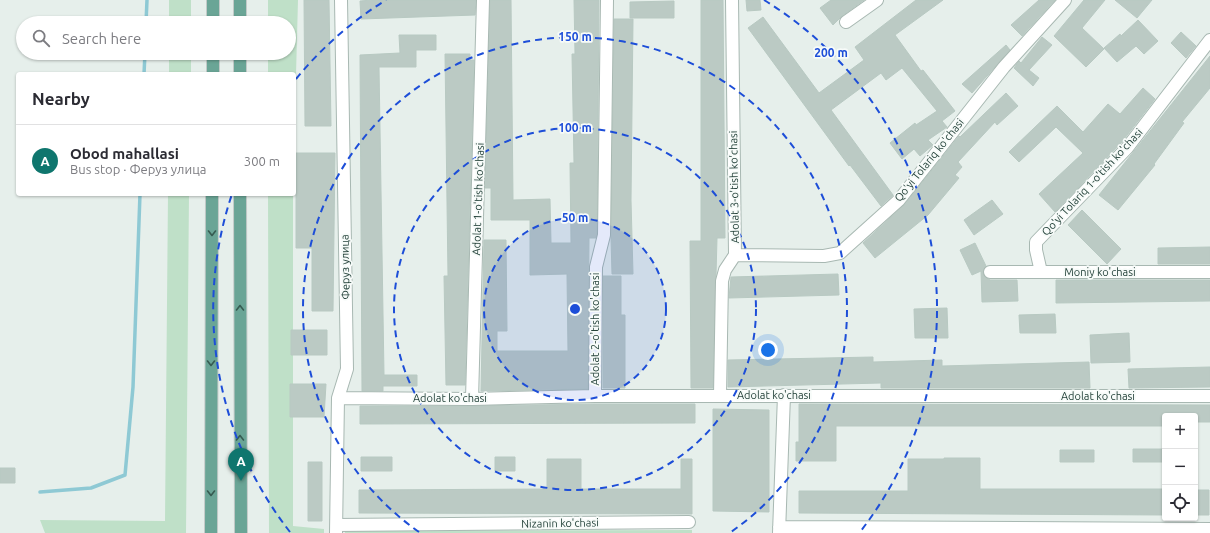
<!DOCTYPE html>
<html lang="en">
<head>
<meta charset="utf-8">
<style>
	body { margin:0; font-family:Ubuntu,sans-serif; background:#f7f7f7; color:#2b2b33 }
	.controls { position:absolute; right:12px; bottom:12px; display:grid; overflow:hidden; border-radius:4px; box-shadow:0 1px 3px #0004 }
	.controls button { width:36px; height:36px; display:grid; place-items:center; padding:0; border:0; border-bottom:1px solid #e1e1e2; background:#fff; color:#2b2b33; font:20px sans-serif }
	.you { position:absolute; left:768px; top:350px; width:14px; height:14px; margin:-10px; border:3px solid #fff; border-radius:50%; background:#1a73e8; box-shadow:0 0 0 6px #1a73e833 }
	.badge { display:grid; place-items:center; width:26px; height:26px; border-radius:50%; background:#0f766e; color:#fff; font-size:13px; font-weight:700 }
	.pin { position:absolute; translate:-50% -33px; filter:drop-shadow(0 1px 2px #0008) }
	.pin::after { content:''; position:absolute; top:21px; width:14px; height:12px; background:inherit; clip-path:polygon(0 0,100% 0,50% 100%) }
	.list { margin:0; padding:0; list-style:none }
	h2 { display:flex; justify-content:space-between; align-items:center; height:52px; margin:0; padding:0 16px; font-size:17px }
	h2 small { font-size:13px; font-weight:400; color:#7c7c81 }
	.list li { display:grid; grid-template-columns:26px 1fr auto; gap:12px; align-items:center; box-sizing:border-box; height:72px; padding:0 16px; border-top:1px solid #e1e1e2 }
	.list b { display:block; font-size:15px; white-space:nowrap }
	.list p { margin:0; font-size:13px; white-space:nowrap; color:#7c7c81 }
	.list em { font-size:13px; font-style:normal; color:#7c7c81 }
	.icon { flex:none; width:22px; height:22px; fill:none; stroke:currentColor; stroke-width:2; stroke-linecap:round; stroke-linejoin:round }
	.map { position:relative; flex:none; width:1210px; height:533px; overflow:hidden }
	.search { position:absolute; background:#fff; box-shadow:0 1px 3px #0004; left:16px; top:16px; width:280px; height:44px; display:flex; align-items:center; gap:10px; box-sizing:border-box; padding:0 14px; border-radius:22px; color:#7c7c81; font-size:15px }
	.panel { position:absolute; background:#fff; box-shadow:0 1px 3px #0004; left:16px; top:72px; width:280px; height:124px; border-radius:4px }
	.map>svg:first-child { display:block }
</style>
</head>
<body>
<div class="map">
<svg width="1210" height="533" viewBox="0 0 1210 533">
	<rect width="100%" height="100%" fill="#e6efeb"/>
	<path fill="#bfe0c8" d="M169,0H191V23H169Z
		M268,0H298L294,150V74H268V53H289V23H268Z
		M169,53H191V74H169Z
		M168,194H189L186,533H45L40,520L165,521Z
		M268,194H293V526L324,529V533H269Z
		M692,530V533H345V531Z"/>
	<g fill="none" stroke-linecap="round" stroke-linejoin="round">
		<path stroke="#8ec9d4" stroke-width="3.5" d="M146,23L147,0
			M144,74L145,53
			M40,492L91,488L125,475L133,387L140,194"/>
	</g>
	<path fill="#bbcac4" stroke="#b8c9c2" d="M304,0H329L331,126H305Z
		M372,0H476L475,15L361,19L360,1Z
		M490,0H511L513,200L550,199L551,243H571L570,163H574L572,54H575L574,0H599L597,234L596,238H589L588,389L481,391L484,240H506L507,331H497V351H568L567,274L530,275V220H491V188H485Z
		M701,0H723L725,238H717L713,388H691L690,241H701Z
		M746,0H760L761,10L747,11Z
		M831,0H864L842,16L833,25L820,8Z
		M916,0H943L895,35L921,71L923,70L955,111L942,121L947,127L928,140L933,145L920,156L914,149L902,159L890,143L915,123L916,125L937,111L902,68L886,80L881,73L831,110L893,195L881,206L850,165L849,166L748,28L763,17L819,93L864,60L855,47Z
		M1039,0H1055L1022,36L1011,25Z
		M1084,0H1105L1082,28L1104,49L1086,67L1054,36Z
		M1115,0H1152L1137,18Z
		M674,1V18H630V2Z
		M614,19H633L631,200L633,274H612L611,238Z
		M1138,20L1158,41L1144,54L1136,46L1117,62L1104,48L1120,34L1121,36Z
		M1181,32L1196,46L1186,58L1171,43Z
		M399,35H436V50H416V67H379L384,375H417V386H383V391H362L360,55L400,53Z
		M1042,37L1052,45L1029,70L1039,78L1033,86L1014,68L1019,61L1021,63Z
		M1006,45L1010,50L972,93L962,84Z
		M445,54H470V60H474L465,385H446L444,276H448Z
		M1210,56V88L1182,122L1184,123L1154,164L1155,165L1118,210L1099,195Z
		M1143,88L1155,99L1121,143L1055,212L1039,194L1083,153L1056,127L1019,162L1009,152L1057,106L1083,132L1108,104L1120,114Z
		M1006,93L1018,106L997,125L995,122L958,162L962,167L955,175L959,178L928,215L875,258L863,243L904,205L959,136L960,137Z
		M296,153H335L333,311H312V248H296Z
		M992,200L1003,214L974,235L964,220Z
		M1082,210L1121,249L1107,264L1068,225Z
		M975,243L986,266L983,272L984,276L990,280H1017L1018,301L982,302L981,271L972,275L960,250Z
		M1210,247V264H1158V248Z
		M838,274L839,295L729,298L731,277Z
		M603,276H621V315H625V388H603Z
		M1056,280H1210V301L1056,303Z
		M947,308L948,338H915L914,309Z
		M1055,314L1056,333H1020L1019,315Z
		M291,330H327V355H291Z
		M1129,333L1130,362L1091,363L1090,335Z
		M873,357V362L942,360V366L1089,362L1090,388H881V383L728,387V360Z
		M1210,367V387L1129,388L1128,369Z
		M290,384H326L324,417H290Z
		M595,404H695V423L360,424V406H472Z
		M799,404L1210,405V422H1195V416H1165V426H836V461H796V442H799Z
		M713,409L769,410V512L713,511Z
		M1133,449H1165V462H1133Z
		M1060,450H1094V462H1060Z
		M361,457H392V471H361Z
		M495,457H515V471H495Z
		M944,458H980V489H1165V515L799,513V491H908V459H944Z
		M547,459H581V489H681V459H692V514L359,513V490L547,489Z
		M308,462H322V521H308Z
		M0,468H15V483H0Z
		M1195,490H1209V515H1195Z"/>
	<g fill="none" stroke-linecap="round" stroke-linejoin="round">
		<g stroke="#a8b8b2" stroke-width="14">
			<path id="street" d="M846,22L877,0
				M735,255L824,256L840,253L899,200L1004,67L1065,0
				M990,272H1210
				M1041,272L1036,250V242L1127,148L1210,40
				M720,395L722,281L725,270L735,255L732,0
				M595,396L596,267L604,235L607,0
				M338,398L472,399L595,396H1210
				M472,399L483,0
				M336,525L689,522
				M779,527L1210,529
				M336,533L338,398L347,369L341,0
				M779,533L784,395"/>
		</g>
		<g stroke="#c2cac8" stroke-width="14">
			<path id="primary" d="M240,0V23
				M213,23V0
				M240,53V74
				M213,74V53
				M240,194L241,533
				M211,533L212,194"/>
		</g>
		<use href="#street" stroke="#fff" stroke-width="12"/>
		<use href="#primary" stroke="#6aa596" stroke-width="12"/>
	</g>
	<defs><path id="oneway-chevron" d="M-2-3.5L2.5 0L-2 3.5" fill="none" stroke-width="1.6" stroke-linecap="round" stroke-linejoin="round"/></defs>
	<g stroke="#365b51">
		<use href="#oneway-chevron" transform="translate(212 233) rotate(90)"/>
		<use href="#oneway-chevron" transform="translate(240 308) rotate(-90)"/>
		<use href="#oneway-chevron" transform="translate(211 363) rotate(90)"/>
		<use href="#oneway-chevron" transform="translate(240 438) rotate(-90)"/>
		<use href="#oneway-chevron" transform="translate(211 493) rotate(90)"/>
	</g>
	<circle cx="575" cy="309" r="91" fill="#1d4ed8" fill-opacity=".12"/>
	<g fill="none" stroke="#1d4ed8" stroke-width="2" stroke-dasharray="7 5">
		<circle cx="575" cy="309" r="91"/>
		<circle cx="575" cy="309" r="181"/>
		<path d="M419 532A272 272 0 1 1 731 532"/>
		<path d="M290 532A362 362 0 0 1 232 194M296 79A362 362 0 0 1 386 0M764 0A362 362 0 0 1 860 532"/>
	</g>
	<g text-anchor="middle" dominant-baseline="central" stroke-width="3.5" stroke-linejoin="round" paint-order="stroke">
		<g font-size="11" fill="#24423a" stroke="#f7fbf9">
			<text transform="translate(929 160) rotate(-51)">Qo'yi Tolariq ko'chasi</text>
			<text transform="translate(1092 182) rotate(-47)">Qo'yi Tolariq 1-o'tish ko'chasi</text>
			<text transform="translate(734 187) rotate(-91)">Adolat 3-o'tish ko'chasi</text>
			<text transform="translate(478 199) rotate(-88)">Adolat 1-o'tish ko'chasi</text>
			<text transform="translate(345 267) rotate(-91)">Феруз улица</text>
			<text x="1100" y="272">Moniy ko'chasi</text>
			<text transform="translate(595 329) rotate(-90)">Adolat 2-o'tish ko'chasi</text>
			<text x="774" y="395">Adolat ko'chasi</text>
			<text x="1098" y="396">Adolat ko'chasi</text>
			<text x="450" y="398">Adolat ko'chasi</text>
			<text transform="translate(560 523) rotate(-1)">Nizanin ko'chasi</text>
		</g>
	</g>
	<circle cx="575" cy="309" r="6" fill="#1d4ed8" stroke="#f7fbf9" stroke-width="2"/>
	<g font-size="12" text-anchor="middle" font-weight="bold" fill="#1d4ed8" stroke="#f7fbf9" stroke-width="3.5" stroke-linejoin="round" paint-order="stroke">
		<text x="575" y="41">150 m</text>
		<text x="831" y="57">200 m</text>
		<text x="575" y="132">100 m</text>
		<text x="575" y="222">50 m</text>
	</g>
</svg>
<div class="controls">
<button>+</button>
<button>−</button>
<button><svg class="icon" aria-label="locate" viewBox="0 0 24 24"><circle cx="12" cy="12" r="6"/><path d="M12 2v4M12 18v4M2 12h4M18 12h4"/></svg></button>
</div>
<div class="you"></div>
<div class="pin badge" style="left:241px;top:481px">A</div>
<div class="search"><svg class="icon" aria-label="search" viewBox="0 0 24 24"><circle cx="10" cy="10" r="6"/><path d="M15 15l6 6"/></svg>Search here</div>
<section class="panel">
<h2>Nearby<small></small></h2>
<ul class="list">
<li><span class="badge">A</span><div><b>Obod mahallasi</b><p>Bus stop · Феруз улица</p></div><em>300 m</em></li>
</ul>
</section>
</div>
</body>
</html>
